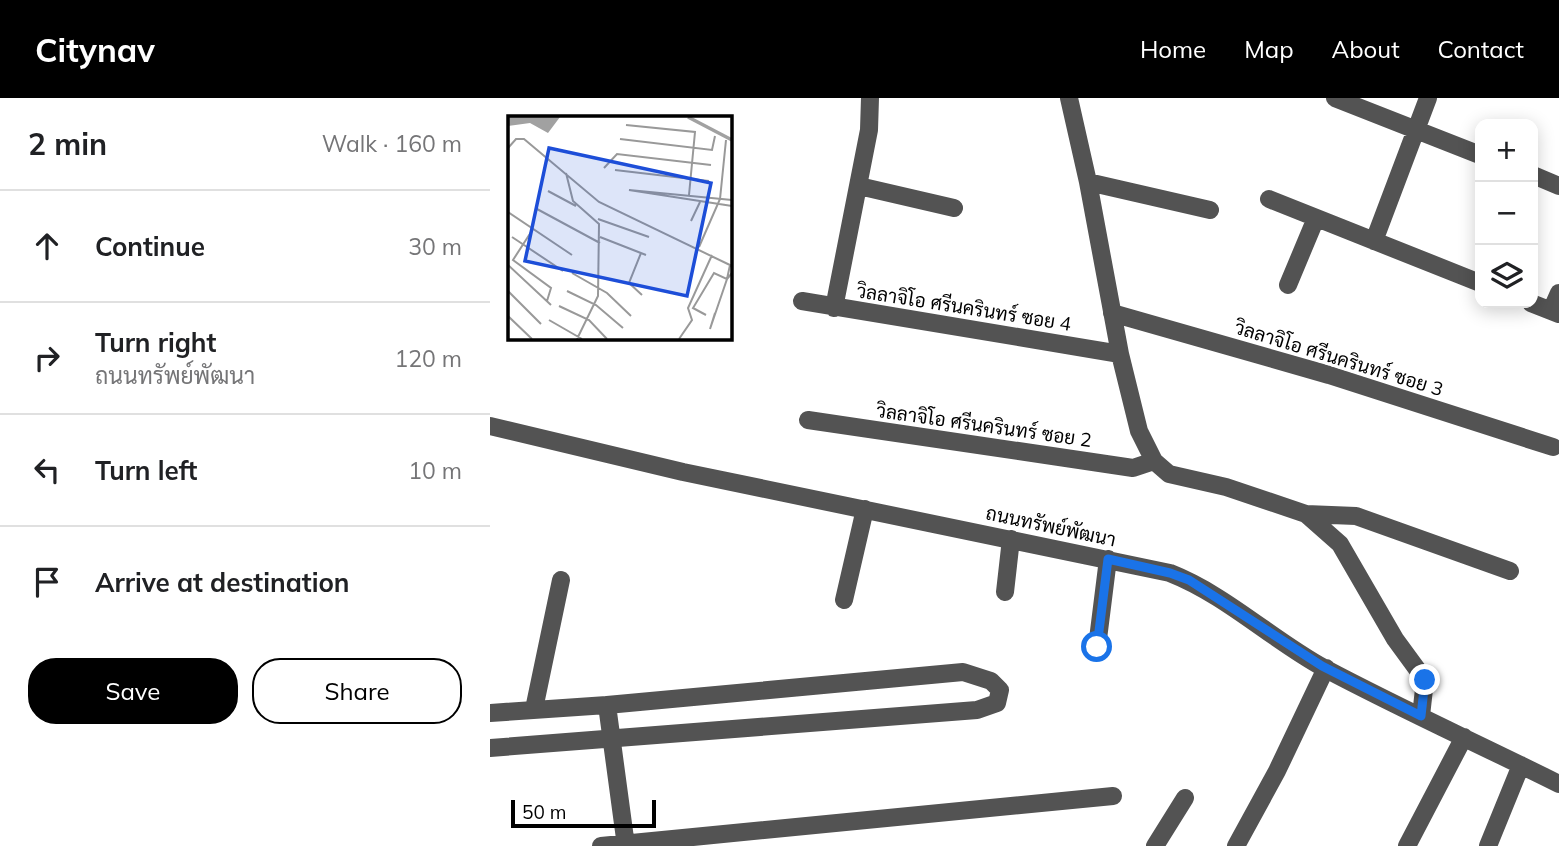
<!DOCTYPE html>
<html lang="en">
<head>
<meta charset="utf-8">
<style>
	body { margin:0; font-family:Mulish,Sarabun,sans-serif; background:#f6f6f6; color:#202124 }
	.controls { position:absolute; right:21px; top:21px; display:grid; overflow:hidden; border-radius:14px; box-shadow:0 4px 18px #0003 }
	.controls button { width:63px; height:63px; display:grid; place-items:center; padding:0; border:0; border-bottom:2px solid #e0e0e0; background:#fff; color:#202124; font:35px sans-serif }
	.scale { position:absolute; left:21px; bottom:18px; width:145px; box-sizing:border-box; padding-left:7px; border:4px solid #000; border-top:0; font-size:19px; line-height:24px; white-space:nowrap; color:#000; -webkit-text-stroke:5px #fff; paint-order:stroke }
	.stop { position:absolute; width:21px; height:21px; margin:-16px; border:5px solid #1a73e8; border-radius:50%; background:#fff }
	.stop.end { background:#1a73e8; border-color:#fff; box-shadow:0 2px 7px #0008 }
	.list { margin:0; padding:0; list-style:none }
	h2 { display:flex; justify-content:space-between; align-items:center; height:91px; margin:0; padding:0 28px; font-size:30px }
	h2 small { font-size:23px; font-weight:400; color:#757577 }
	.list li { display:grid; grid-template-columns:46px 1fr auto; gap:21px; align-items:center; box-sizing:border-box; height:112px; padding:0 28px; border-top:2px solid #e0e0e0 }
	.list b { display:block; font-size:26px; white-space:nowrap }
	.list p { margin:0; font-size:23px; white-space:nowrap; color:#757577 }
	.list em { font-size:23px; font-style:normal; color:#757577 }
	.actions { display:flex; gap:14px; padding:21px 28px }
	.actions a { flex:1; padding:16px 0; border:2px solid #000; border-radius:28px; text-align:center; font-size:24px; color:#000 }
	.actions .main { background:#000; color:#fff }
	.icon { flex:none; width:38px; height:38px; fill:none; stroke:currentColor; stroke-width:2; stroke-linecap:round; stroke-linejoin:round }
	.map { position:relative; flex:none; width:1069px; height:748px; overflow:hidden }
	header { display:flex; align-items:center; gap:42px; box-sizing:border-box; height:98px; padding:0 35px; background:#000; color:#fff }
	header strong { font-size:33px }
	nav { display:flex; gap:38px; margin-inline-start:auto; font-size:24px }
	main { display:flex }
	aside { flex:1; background:#fff }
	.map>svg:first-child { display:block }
</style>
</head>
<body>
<header>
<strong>Citynav</strong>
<nav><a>Home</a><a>Map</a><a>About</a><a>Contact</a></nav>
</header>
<main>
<aside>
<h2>2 min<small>Walk · 160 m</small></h2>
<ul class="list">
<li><svg class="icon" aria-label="ahead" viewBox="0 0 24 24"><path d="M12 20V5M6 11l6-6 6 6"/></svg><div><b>Continue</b></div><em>30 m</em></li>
<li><svg class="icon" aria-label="right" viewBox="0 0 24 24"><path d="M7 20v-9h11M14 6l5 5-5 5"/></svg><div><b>Turn right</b><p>ถนนทรัพย์พัฒนา</p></div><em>120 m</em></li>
<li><svg class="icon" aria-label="left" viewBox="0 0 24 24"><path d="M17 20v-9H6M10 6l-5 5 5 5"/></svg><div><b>Turn left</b></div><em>10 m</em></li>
<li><svg class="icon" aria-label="arrive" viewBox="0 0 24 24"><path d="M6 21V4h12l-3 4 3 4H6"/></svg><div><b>Arrive at destination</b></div></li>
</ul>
<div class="actions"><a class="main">Save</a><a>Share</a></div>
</aside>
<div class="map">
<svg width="1069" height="748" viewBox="0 0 1069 748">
	<rect width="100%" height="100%" fill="#fff"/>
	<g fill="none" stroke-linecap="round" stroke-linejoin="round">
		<path stroke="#535353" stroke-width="18" d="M579,0L598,84L630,256L649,333L664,363L679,376L736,389L816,416L850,446L905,541L935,582L931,618
			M845,0L990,57
			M1043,77L1069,88
			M598,84L720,112
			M369,88L464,110
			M779,101L990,185
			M884,143L938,0
			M798,187L826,120
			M312,203L630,256
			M1041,205L1069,216
			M344,210L379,32L380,0
			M1061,213L1069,195
			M622,215L839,277L1063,349
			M318,322L643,370L664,363
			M0,328L193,374L680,475C736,497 781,541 834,570C911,611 991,647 1069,686
			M816,416L866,418L1020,473
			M515,494L521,441
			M354,502L375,411
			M607,549L618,461
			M117,607L136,748
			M44,611L71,482
			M0,615L117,607L473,574L501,583L510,592L507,605L487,612L0,650
			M111,748L623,698
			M665,748L695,700
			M746,748L787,673L836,570
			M917,748L974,639
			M998,748L1031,667"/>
	</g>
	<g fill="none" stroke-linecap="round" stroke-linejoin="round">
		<path stroke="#1a73e8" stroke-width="9" d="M607,549L618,461L680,475L699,482L832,568L931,618L935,582"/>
	</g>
	<g text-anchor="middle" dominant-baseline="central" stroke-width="6" stroke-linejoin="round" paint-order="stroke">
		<g font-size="19" fill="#000" stroke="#fff">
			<text transform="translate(474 209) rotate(9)">วิลลาจิโอ ศรีนครินทร์ ซอย 4</text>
			<text transform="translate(849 260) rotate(17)">วิลลาจิโอ ศรีนครินทร์ ซอย 3</text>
			<text transform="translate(494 327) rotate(8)">วิลลาจิโอ ศรีนครินทร์ ซอย 2</text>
			<text transform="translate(561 428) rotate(12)">ถนนทรัพย์พัฒนา</text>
		</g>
	</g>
	<g transform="translate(18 18)">
		<rect width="224" height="224" fill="#fff"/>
		<path d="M0,1H52L40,17L22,7L0,10Z" fill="#a1a1a1"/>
		<path fill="none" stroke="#a1a1a1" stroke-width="3.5" d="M180,1L224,24"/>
		<path fill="none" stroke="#999" stroke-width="2" d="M118,9L187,16L181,79M112,23L204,34L207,20M0,32L8,23H16L91,86L224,150M96,52L109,38L203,49M107,54L201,65M58,57L65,85L91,108L90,180L69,223M40,75L68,90M224,84L121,74L224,90M29,93L92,127M0,96L64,139M90,103L141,121M183,105L192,86M25,113L5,144L43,172L39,185M4,121L55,155M92,121L138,139M191,131L212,83L218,24M133,137L121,167L134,179M0,149L43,189M222,149L219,163L224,157M64,157L99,177L123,200M0,175L33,208M59,175L88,189L115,212M51,190L81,204L99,223M198,199L185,192L206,157L219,163L202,213L207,197M0,200L24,223M41,204L74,223M171,223L184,204L180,192L204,139"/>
		<path fill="#1d4ed8" fill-opacity="0.15" stroke="#1d4ed8" stroke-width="3.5" d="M41,32L203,67L179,180L17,145Z"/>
		<rect width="224" height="224" fill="none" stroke="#000" stroke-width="3.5"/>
	</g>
</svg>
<div class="controls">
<button>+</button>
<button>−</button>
<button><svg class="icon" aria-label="layers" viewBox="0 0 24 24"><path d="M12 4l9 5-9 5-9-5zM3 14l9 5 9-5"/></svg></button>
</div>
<div class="scale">50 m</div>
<div class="stop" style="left:607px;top:549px"></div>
<div class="stop end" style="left:935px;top:582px"></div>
</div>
</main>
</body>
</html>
